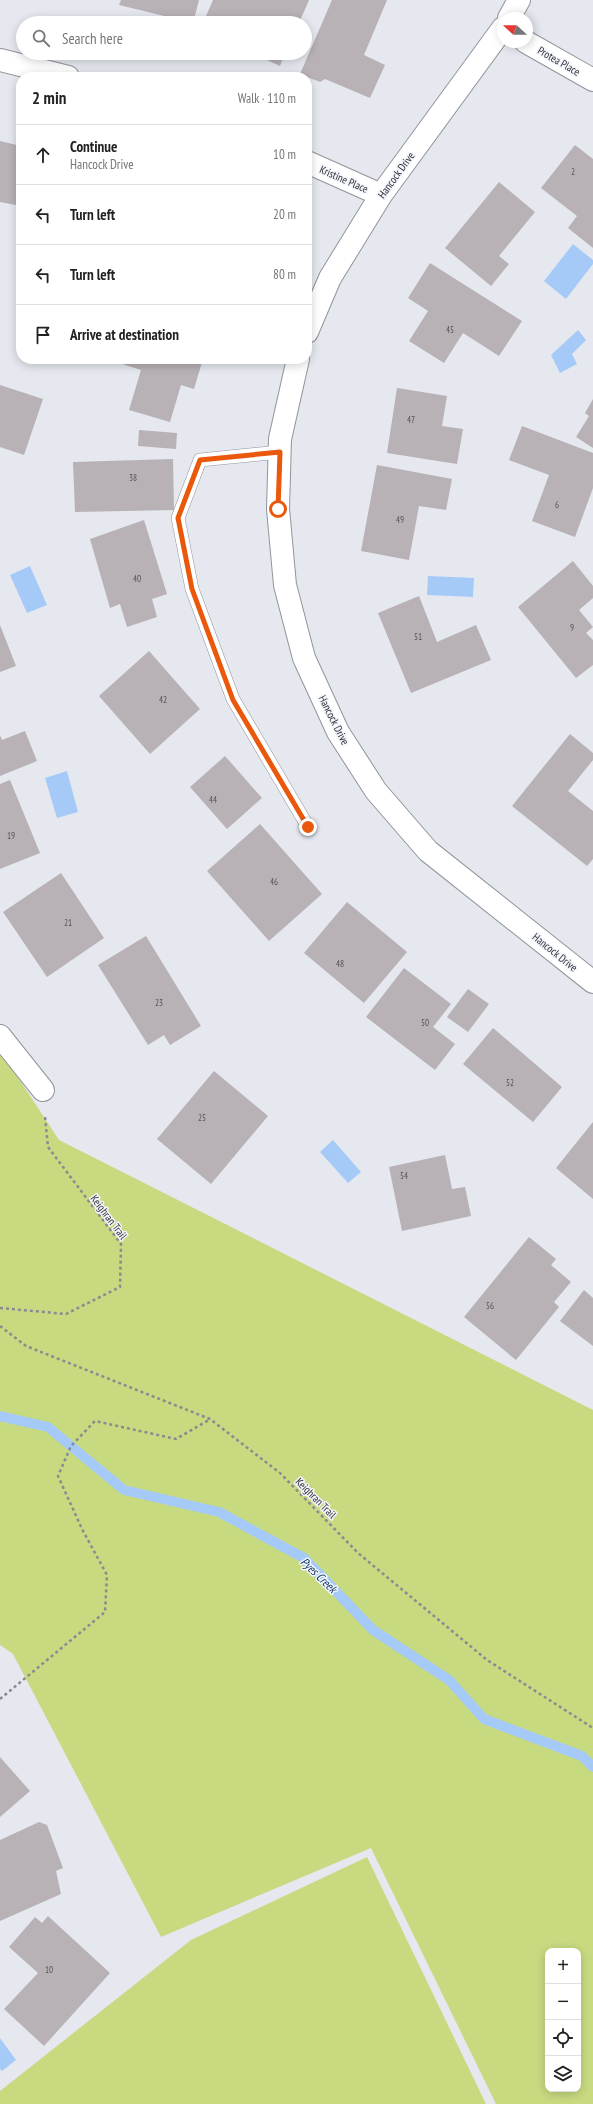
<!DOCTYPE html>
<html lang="en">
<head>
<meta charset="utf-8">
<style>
	body { margin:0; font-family:"PT Sans Narrow",sans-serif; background:#f6f6f6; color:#222 }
	.controls { position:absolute; right:12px; bottom:12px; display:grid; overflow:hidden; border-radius:8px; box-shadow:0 2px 10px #0003 }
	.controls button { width:36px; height:36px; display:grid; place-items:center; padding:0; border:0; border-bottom:1px solid #e0e0e0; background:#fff; color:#222; font:20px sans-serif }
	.compass { position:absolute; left:497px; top:12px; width:36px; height:36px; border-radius:50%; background:#fff; box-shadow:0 2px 10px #0003; rotate:291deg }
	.stop { position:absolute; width:12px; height:12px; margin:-9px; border:3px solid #ea580c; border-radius:50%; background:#fff }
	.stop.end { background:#ea580c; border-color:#fff; box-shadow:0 1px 4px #0008 }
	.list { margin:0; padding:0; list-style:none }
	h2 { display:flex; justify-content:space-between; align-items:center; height:52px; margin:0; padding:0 16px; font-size:17px }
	h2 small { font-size:13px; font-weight:400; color:#767676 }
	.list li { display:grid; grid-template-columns:26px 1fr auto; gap:12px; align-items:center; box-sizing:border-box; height:60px; padding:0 16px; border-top:1px solid #e0e0e0 }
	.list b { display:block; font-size:15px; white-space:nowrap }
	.list p { margin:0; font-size:13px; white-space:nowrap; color:#767676 }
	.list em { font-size:13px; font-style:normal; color:#767676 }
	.icon { flex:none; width:22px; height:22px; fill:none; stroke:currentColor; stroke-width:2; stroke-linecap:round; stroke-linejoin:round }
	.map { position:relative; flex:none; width:593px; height:2104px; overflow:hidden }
	.search { position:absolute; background:#fff; box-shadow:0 2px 10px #0003; left:16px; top:16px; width:296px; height:44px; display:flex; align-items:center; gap:10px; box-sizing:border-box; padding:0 14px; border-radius:22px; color:#767676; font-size:15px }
	.panel { position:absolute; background:#fff; box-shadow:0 2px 10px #0003; left:16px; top:72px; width:296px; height:292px; border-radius:16px }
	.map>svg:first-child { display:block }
</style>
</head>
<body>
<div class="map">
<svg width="593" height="2104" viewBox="0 0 593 2104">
	<rect width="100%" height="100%" fill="#e5e8ef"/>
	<path fill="#c7da80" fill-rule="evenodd" d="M0,1050L59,1140L593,1410V2104H496L371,1848L161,1937L13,1654L0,1645ZM548,1951H578V2089H548Z
		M367,1857L486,2104H0V2091L191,1940Z"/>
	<path fill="#a6caf7" d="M573,244L593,260V264L566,299L544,281Z
		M578,330L586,340L572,354L577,364L560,373L551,355Z
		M30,566L47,605L27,613L10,575Z
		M428,576L474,578L473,597L427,595Z
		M67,771L78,812L57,818L45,778Z
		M333,1140L361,1172L348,1183L320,1152Z
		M0,2038L16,2060L2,2071L0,2069Z"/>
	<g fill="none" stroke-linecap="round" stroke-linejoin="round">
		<path stroke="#a6caf7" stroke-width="10" d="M0,1416L48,1427L124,1490L219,1512L304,1558L373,1630L449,1680L484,1719L582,1756L593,1767"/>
	</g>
	<path fill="#b8b1b5" d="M121,0H199L193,23L119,5Z
		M213,0H309L299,23H203Z
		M332,0H387L364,55L385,65L370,98L325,79L320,82L300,74Z
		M251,53H285L280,66Z
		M0,141L21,146V206L0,202Z
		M575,145L593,159V248L568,228L577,216L541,188Z
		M499,182L535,212L499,256L509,264L491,286L445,248Z
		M430,263L522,321L499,356L463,333L444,363L409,341L428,311L408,298Z
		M106,359H203L194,389L181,385L170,422L129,410L141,370Z
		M0,385L43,399L24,455L0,447Z
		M397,388L447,396L442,426L463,429L457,464L387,453Z
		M593,399V448L576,437L589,416L585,413Z
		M522,426L593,453V488L575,537L532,521L549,475L509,460Z
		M139,430L177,433L176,449L138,446Z
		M173,459L174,510L75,512L73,462Z
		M377,465L452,479L446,510L419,506L409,560L361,551Z
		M144,520L167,594L152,599L157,617L127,627L120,604L110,608L90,539Z
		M573,561L593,586V598L579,610L593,627L586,633L593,640V665L576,678L518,607Z
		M419,596L437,642L476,625L491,660L411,693L378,613Z
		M0,625L16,666L0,672Z
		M149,651L200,709L150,754L99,696Z
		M25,731L37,761L0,776V735L2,740Z
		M570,734L593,753V760L568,791L593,811V859L587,866L512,806Z
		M225,756L262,798L227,829L190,787Z
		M10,780L40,853L0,869V784Z
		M260,824L322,894L269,941L207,871Z
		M61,873L104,938L47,977L3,912Z
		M347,902L407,952L364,1003L304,953Z
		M146,936L201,1026L170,1045L164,1035L148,1045L98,965Z
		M404,968L451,1004L433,1027L455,1044L435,1070L366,1017Z
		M468,989L489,1004L468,1032L447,1017Z
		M493,1028L562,1087L533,1122L463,1064Z
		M214,1071L268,1116L211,1184L157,1139Z
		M593,1122V1199L556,1168Z
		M445,1155L452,1189L465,1187L471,1216L402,1231L389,1167Z
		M529,1237L556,1259L551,1265L571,1282L554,1302L559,1307L516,1360L464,1317Z
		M584,1290L593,1298V1346L560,1321Z
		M0,1757L30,1791L0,1817Z
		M39,1822L47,1825L63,1868L56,1871L61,1894L0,1921V1840Z
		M48,1916L110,1973L44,2046L4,2009L38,1973L9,1947L35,1917L42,1923Z"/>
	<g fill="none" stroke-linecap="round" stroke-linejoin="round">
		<g stroke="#91949a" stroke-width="14">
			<path id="service" d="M280,452L200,460L178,518L192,589L233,699L308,827"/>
		</g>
		<g stroke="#91949a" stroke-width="24">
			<path id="minor" d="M509,18L519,0
				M526,42L593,80
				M0,60L68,77
				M307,162L381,195
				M307,332L330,278L381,195L503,28
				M298,359L280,439L278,509L285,585L304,658L338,732L376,791L428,851L593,982
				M0,1036L43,1090"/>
		</g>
		<path stroke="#898b90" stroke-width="2.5" stroke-dasharray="3 3" stroke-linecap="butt" d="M0,1308L66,1314L120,1287L121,1244L48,1147L45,1117
			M0,1326L26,1346L210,1419L280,1473L358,1553L487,1660L593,1728
			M0,1699L105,1612L107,1575L82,1529L58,1476L71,1446L95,1421L176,1439L209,1420"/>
		<use href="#service" stroke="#fff" stroke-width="13"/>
		<use href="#minor" stroke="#fff" stroke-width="22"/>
	</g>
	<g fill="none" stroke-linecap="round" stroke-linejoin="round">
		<path stroke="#ea580c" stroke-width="5" d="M278,509L280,452L200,460L178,518L192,589L233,700L308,827"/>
	</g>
	<g text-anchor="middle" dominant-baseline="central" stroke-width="3" stroke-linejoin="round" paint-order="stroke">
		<g font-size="9" fill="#545256">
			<text x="573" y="171">2</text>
			<text x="450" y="329">45</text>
			<text x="411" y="419">47</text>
			<text x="133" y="477">38</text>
			<text x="557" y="504">6</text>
			<text x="400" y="519">49</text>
			<text x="137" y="578">40</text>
			<text x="572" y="627">9</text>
			<text x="418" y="636">51</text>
			<text x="163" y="699">42</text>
			<text x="213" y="799">44</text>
			<text x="11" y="835">19</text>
			<text x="274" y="881">46</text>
			<text x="68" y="922">21</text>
			<text x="340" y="963">48</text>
			<text x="159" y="1002">23</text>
			<text x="425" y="1022">50</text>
			<text x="510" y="1082">52</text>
			<text x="202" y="1117">25</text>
			<text x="404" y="1175">54</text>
			<text x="490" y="1305">56</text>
			<text x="49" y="1969">10</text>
		</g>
		<g font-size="11" fill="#323336" stroke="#f2f5fc">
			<text transform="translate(559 61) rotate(30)">Protea Place</text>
			<text transform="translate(396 175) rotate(-54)">Hancock Drive</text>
			<text transform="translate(344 179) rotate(24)">Kristine Place</text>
			<text transform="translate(334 720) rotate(63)">Hancock Drive</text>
			<text transform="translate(555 952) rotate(39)">Hancock Drive</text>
			<text transform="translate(109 1217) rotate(53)">Keighran Trail</text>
			<text transform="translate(316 1498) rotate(45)">Keighran Trail</text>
		</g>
		<g font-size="12" font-style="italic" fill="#0e3866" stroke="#f2f5fc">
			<text transform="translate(319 1575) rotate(44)">Pyes Creek</text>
		</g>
	</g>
</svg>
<div class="controls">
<button>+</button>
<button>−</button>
<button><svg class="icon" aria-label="locate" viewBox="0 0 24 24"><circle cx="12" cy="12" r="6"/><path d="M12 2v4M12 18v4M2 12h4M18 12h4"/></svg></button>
<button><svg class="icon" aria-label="layers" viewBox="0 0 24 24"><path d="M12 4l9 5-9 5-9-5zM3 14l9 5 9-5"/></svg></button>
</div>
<svg class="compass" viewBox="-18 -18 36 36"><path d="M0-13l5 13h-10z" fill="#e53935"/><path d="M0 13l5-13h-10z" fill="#767676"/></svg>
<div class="stop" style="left:278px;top:509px"></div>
<div class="stop end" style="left:308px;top:827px"></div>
<div class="search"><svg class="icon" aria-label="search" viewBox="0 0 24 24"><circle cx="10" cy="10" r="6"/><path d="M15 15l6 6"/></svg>Search here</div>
<section class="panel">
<h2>2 min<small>Walk · 110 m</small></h2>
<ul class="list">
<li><svg class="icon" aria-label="ahead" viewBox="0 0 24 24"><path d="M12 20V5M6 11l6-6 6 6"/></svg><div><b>Continue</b><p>Hancock Drive</p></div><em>10 m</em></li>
<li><svg class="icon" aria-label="left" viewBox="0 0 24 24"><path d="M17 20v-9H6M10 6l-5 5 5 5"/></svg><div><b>Turn left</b></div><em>20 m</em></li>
<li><svg class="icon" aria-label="left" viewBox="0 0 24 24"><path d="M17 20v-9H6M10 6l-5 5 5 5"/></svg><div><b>Turn left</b></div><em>80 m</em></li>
<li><svg class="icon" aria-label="arrive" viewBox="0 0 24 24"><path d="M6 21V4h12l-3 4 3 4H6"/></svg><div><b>Arrive at destination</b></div></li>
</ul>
</section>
</div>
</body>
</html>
